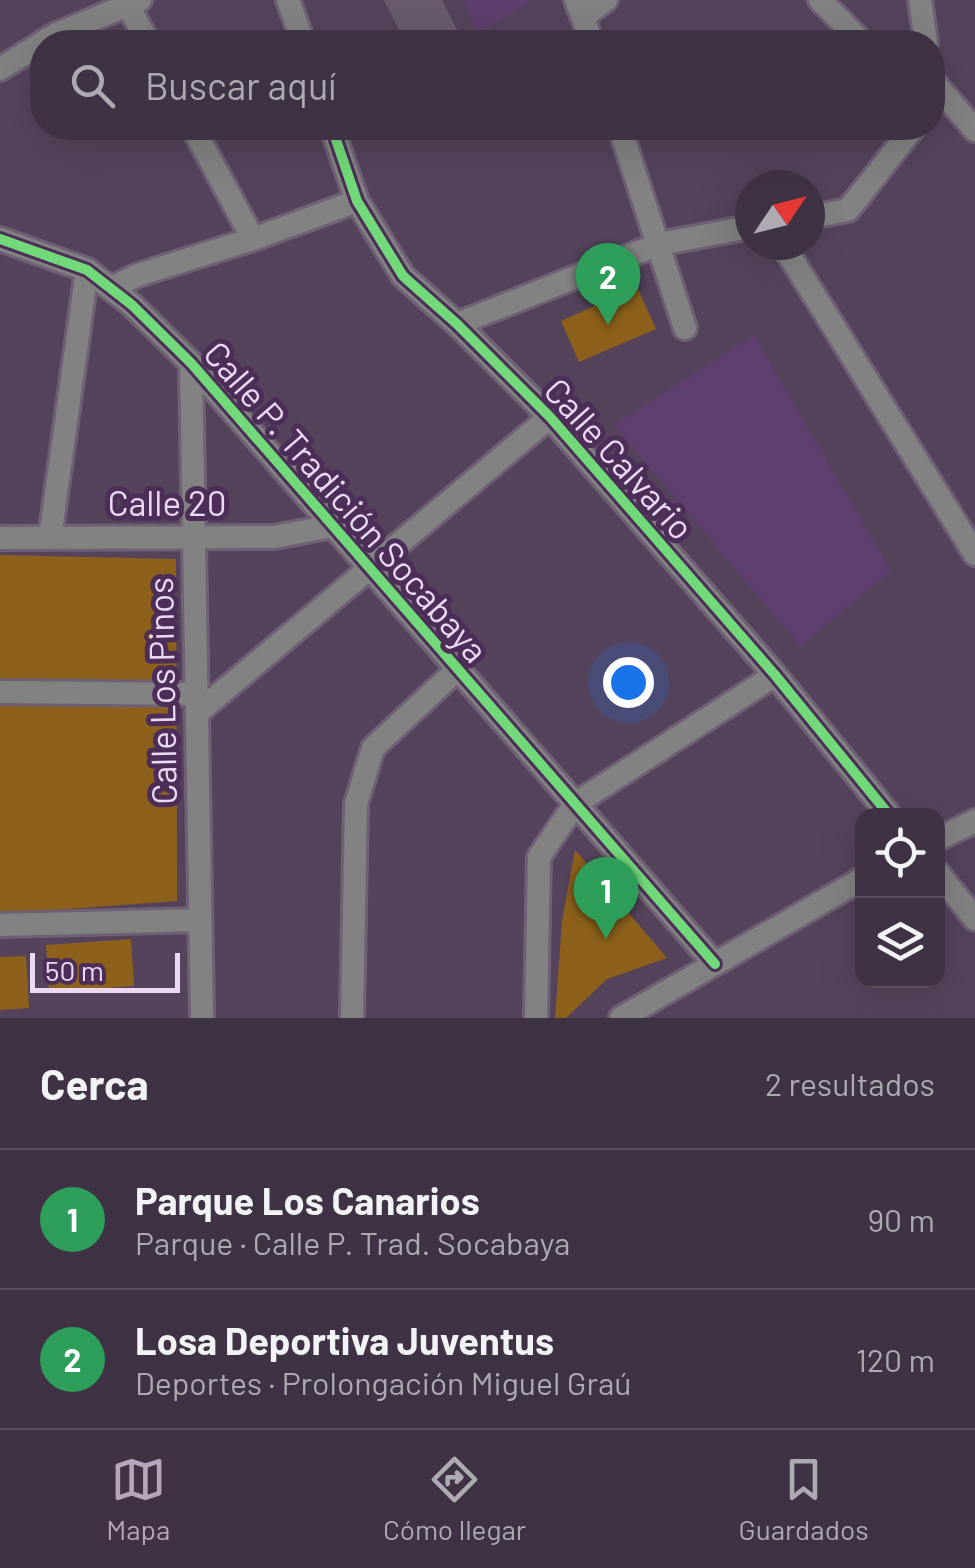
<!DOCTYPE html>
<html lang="es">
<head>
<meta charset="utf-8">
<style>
	body { margin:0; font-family:Barlow,sans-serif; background:#4a3e4f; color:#f1f3f6 }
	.controls { position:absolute; right:30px; bottom:30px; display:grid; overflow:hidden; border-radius:20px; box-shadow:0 10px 40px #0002 }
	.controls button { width:90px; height:90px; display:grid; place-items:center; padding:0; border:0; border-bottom:2px solid #584d5d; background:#3f3244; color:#f1f3f6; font:50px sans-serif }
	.compass { position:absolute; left:735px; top:170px; width:90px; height:90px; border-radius:50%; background:#3f3244; box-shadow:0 10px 40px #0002; rotate:55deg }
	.scale { position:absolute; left:30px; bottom:25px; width:150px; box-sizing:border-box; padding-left:10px; border:5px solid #ecdaf4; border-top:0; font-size:28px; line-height:35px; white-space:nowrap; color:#ecdaf4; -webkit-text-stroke:8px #4c2e59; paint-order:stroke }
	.you { position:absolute; left:628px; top:682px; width:35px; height:35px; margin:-25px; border:8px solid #fff; border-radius:50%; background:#1a73e8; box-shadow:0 0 0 15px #1a73e833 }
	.badge { display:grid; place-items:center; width:65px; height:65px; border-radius:50%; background:#b7a5be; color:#fff; font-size:32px; font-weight:700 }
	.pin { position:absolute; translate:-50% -82px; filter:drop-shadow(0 2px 5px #0008) }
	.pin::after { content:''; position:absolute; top:52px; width:35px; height:30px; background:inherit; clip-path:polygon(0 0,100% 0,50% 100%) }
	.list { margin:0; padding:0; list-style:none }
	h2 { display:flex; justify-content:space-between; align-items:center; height:130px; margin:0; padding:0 40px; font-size:42px }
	h2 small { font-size:32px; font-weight:400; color:#adaab2 }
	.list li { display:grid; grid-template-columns:65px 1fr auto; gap:30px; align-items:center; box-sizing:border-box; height:140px; padding:0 40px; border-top:2px solid #584d5d }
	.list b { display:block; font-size:38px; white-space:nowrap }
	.list p { margin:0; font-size:32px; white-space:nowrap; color:#adaab2 }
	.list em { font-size:32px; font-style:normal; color:#adaab2 }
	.icon { flex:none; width:55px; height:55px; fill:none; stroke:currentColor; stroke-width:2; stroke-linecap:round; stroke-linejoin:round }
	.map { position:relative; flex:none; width:975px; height:1018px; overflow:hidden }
	.search { position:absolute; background:#3f3244; box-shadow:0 10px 40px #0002; left:30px; right:30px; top:30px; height:110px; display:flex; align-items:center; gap:25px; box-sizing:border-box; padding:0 35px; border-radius:40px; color:#adaab2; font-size:38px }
	.sheet { height:410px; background:#3f3244 }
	nav { display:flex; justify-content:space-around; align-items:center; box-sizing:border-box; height:140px; border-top:2px solid #584d5d; background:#3f3244; font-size:28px; color:#adaab2 }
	nav a { display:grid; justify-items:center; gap:5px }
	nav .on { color:#b7a5be }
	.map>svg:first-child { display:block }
</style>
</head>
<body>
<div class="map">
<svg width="975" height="1018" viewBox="0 0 975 1018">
	<rect width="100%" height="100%" fill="#54435b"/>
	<path fill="#5f3f6d" d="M464,0H530V2L477,34Z
		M754,335L891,571L800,646L614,425Z"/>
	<path fill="#8d611b" d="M637,287L656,329L579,362L561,321Z
		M0,555L176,559L177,901L0,914Z
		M575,850L667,958L607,979L566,1018H555L562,921Z
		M131,939L134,986L49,992L46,945Z
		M26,956L29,1008L0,1010V957Z"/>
	<path fill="#685b6e" d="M384,0H442L463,42H405Z"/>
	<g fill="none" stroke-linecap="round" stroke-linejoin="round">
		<g stroke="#6f6075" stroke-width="28">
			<path id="minor" d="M125,0L148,42
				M288,0L303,42
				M576,0L592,42
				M820,0L862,42
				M920,0L926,42
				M583,17L606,0
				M43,42L57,34L140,0
				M0,69L42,43
				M932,80L975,130
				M193,128L253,239
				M332,128L357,201L403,276L457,324L550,417L775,675L890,816
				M620,128L685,328
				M810,217L848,210L913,128
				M0,239L87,270L132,305L191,363L715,964
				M783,245L975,554
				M111,288L138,275L253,239L357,201
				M457,324L659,244L750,227
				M191,363L202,1018
				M0,538L274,537L333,526
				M50,538L87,270
				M0,692L196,694
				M197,713L550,417
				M938,839L975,821
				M938,873L975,919
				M0,925L200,920
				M352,1018L356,804L373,748L458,669
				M536,1018L539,857L575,804L775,675
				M621,1018L862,879"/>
		</g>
		<use href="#minor" stroke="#828282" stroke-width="22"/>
		<g stroke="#4c2e59" stroke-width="16">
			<path id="cycleway" d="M332,128L357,201L403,276L457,324L550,417L775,675L890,816
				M0,239L87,270L132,305L191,363L715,964"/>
		</g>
		<use href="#cycleway" stroke="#71d979" stroke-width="10"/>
	</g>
	<g text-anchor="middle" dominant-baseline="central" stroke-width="10" stroke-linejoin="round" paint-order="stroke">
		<g font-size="35" fill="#ecdaf4" stroke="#4c2e59">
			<text transform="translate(620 458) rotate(48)">Calle Calvario</text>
			<text transform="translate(347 501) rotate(49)">Calle P. Tradición Socabaya</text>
			<text x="167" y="502">Calle 20</text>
			<text transform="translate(161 691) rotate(-91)">Calle Los Pinos</text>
		</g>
	</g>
</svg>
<div class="controls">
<button><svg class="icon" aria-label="locate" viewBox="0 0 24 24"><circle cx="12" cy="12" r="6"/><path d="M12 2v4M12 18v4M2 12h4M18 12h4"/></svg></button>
<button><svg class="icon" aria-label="layers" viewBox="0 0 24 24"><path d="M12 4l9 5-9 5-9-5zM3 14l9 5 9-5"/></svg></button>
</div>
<svg class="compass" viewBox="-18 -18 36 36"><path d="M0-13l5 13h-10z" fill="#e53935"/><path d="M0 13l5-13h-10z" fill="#adaab2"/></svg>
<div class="scale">50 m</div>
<div class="you"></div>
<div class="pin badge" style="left:606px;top:939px;background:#2e9e5b">1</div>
<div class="pin badge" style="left:608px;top:325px;background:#2e9e5b">2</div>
<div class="search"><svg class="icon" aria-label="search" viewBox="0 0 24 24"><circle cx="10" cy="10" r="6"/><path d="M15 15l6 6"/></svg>Buscar aquí</div>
</div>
<section class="sheet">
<h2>Cerca<small>2 resultados</small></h2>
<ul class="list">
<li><span class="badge" style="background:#2e9e5b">1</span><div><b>Parque Los Canarios</b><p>Parque · Calle P. Trad. Socabaya</p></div><em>90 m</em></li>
<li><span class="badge" style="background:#2e9e5b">2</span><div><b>Losa Deportiva Juventus</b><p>Deportes · Prolongación Miguel Graú</p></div><em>120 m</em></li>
</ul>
</section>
<nav>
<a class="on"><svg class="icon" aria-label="map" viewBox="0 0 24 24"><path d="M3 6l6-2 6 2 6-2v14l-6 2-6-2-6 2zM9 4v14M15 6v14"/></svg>Mapa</a>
<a><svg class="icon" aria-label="directions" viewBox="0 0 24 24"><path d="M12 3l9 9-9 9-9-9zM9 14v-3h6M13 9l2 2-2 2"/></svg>Cómo llegar</a>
<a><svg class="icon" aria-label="saved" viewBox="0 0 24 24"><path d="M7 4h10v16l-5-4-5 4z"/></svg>Guardados</a>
</nav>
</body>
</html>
